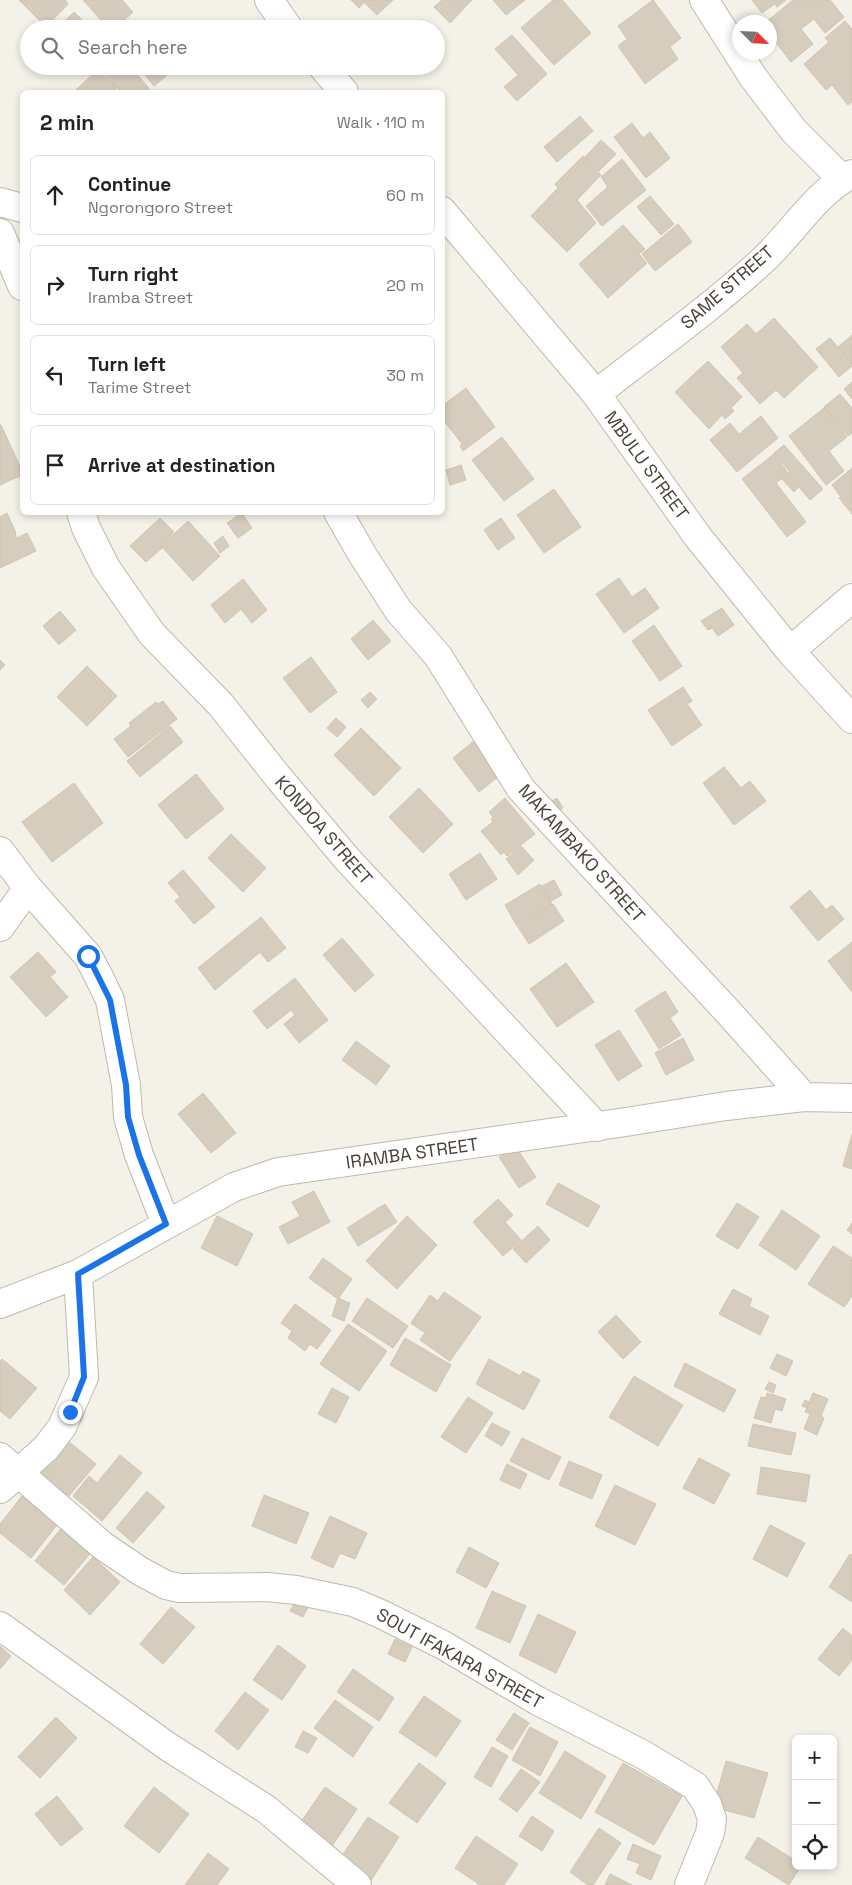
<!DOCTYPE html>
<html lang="en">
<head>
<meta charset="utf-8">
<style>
	body { margin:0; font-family:"Space Grotesk",sans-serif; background:#f6f6f6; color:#222 }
	.controls { position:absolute; right:15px; bottom:15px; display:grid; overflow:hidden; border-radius:8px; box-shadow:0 2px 8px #0003 }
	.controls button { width:45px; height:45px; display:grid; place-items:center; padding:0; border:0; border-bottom:1px solid #e0e0e0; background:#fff; color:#222; font:25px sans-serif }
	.compass { position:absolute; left:732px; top:15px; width:45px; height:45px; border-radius:50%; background:#fff; box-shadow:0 2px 8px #0003; rotate:114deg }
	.stop { position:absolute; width:15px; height:15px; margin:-11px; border:4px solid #1a73e8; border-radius:50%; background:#fff }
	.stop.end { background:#1a73e8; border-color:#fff; box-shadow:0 1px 5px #0008 }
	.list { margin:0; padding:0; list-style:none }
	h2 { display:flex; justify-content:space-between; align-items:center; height:65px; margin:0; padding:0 20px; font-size:21px }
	h2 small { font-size:16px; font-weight:400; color:#767676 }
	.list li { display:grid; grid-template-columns:32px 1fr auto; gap:15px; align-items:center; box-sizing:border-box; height:80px; margin:0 10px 10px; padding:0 10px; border:1px solid #e0e0e0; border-radius:8px }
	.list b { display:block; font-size:19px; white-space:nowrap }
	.list p { margin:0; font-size:16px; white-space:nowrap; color:#767676 }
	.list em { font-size:16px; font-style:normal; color:#767676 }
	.icon { flex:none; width:28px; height:28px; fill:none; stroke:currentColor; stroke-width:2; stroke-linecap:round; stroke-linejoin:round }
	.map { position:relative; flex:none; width:852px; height:1885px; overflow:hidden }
	.search { position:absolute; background:#fff; box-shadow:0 2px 8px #0003; left:20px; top:20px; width:425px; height:55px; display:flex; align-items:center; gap:12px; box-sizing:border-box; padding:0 18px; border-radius:28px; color:#767676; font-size:19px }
	.panel { position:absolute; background:#fff; box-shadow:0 2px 8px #0003; left:20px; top:90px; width:425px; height:425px; border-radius:8px }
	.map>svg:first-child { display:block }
</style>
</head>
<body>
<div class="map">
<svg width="852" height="1885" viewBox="0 0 852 1885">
	<rect width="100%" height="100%" fill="#f4f1e8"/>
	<path fill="#d6cdbe" stroke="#d1c5b1" d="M19,0H65L68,4L46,27Z
		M83,0H122L133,12L119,25L121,27L119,29H109Z
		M351,0H393L377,15L364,2L359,8Z
		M442,0H472L450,23L434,7Z
		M493,0H525L506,15Z
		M553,0H562L591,33L554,65L521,28Z
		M653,0L681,38L670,47L678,59L645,84L618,46L627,39L618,26Z
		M752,0H786L777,7L775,4L762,13Z
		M793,0H830L844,17L825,33L814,19L801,29L813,44L791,62L770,35V22H766Z
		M74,12L91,29H57Z
		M845,21L852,29V102L848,105L832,85L826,90L804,64L829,42L825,38Z
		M512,35L547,74L517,101L504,87L518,75L495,49Z
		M102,66H130L152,92H121L100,68Z
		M138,66H166L171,72L154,86Z
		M98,69L117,88L112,92H74Z
		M580,116L593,131L557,162L544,147Z
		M632,123L643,138L650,132L670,158L646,178L614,137Z
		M601,140L616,154L599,171L585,157Z
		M583,156L601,175L577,200L596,223L567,252L531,216L558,188L555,184Z
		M622,159L646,190L602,226L586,206L608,187L601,177Z
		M650,196L674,224L661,235L637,207Z
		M678,224L692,242L655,271L642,254Z
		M623,225L645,249L639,254L647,263L608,298L579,264Z
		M774,318L818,367L784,398L776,390L760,404L737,378L743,373L721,347L747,324L756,334Z
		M852,335V363L838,347Z
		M830,338L852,363V366L839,377L816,349Z
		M708,361L742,397L731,408L734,411L725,419L722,415L709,429L675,392Z
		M852,382V399L844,389Z
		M466,388L495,427L463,451L460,446L462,444L442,418V406Z
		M840,394L852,408V433L848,436L824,407Z
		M824,408L847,437L829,451L844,471L826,485L789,436Z
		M761,416L778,438L737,472L710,440L730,423L739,434Z
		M0,425H1L22,471V475L0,485Z
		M502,437L534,479L504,501L472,460Z
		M784,445L823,489L810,500L799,487L794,492L782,479L790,472L774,453Z
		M774,454L788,473L776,483L806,522L787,537L742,479Z
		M461,465L466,480L450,485L446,470Z
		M852,468V514L839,498L841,497L832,485Z
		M554,489L581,527L544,553L517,515Z
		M7,513L16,533L15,534L17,538L27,533L36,551L0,568V517Z
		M242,513L252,528L238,538L227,523Z
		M160,518L174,532L160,546L162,548L146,562L130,546Z
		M501,518L515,538L498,550L484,530Z
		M188,521L220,556L193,581L161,546Z
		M223,536L229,546L220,553L214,543Z
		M619,578L632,597L645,588L659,608L624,633L596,594Z
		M243,579L267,610L252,623L241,609L225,623L211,605Z
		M722,608L734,625L718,636L712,628L708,630L701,621Z
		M60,611L76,630L59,645L43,626Z
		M373,620L391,641L368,660L351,639Z
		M654,625L682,666L660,681L632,641Z
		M311,657L337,692L310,713L283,678Z
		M0,660L5,665L0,670Z
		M87,666L117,696L87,726L57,697Z
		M683,687L692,701L687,704L702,725L672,746L648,710Z
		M370,692L377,699L368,708L361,700Z
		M163,701L177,719L128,757L114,739L131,726L129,723L156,702L158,704Z
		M336,718L346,727L337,737L327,728Z
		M170,726L183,742L140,777L127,761Z
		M361,728L401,768L374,796L334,755Z
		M474,741L500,775L479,792L453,758Z
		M724,767L741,788L750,781L766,801L734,825L703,783Z
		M196,774L224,809L186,839L158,805Z
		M74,783L103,823L52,862L22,822Z
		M419,788L453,824L423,853L389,817Z
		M505,798L535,834L507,856L504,852L501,855L481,831L493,822L491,819L493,817L489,812Z
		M557,798L563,808L554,814L547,804Z
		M231,834L266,868L243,892L208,858Z
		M521,846L534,860L518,875L506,859Z
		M480,853L497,879L466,900L449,874Z
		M183,870L215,907L194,924L175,901L180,897L168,883Z
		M554,880L562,895L551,901L542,886Z
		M540,884L552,904L517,926L505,905Z
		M810,890L826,910L832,905L844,919L818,941L790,907Z
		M553,904L564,921L529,944L518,927Z
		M261,917L286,948L268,962L260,952L215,990L198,968Z
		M342,938L374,975L355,992L323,955Z
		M852,942V992L828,961Z
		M38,952L56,972L50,977L68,997L46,1017L10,977Z
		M566,963L594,1002L557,1027L530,989Z
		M295,978L328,1020L299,1043L284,1024L295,1015L291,1010L267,1029L253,1011Z
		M665,991L678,1012L670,1018L681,1035L659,1049L635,1010Z
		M619,1030L642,1066L618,1081L595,1045Z
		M683,1038L694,1060L666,1075L655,1053Z
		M356,1041L390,1066L376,1085L342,1060Z
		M203,1093L236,1133L211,1153L178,1114Z
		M852,1134V1169L843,1166Z
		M515,1146L536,1177L519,1188L499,1157Z
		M558,1183L600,1206L588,1227L546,1204Z
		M314,1191L330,1222L288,1244L279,1227L300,1216L292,1202Z
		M498,1199L513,1215L505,1222L521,1240L503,1256L473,1222Z
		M737,1203L759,1217L738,1249L716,1236Z
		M385,1204L397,1222L358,1246L347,1228Z
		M782,1210L820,1236L796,1270L759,1245Z
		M217,1216L253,1234L237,1266L201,1248Z
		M407,1216L437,1245L397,1289L366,1261Z
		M852,1223V1234L847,1230Z
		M538,1226L550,1240L526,1263L513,1249Z
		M833,1246L852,1258V1296L844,1307L808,1284Z
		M323,1258L352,1279L338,1299L309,1278Z
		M733,1289L752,1299L749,1306L769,1316L760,1335L719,1314Z
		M444,1292L481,1317L450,1361L420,1340L425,1333L411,1323L430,1295L438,1301Z
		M338,1298L350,1303L344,1321L332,1316Z
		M367,1298L408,1326L393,1348L352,1321Z
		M295,1304L331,1330L317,1349L310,1344L305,1351L288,1338L292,1331L281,1323Z
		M616,1315L641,1342L623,1359L598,1332Z
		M348,1324L387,1351L359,1391L320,1364Z
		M405,1338L451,1365L436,1392L390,1365Z
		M777,1354L793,1361L786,1376L770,1368Z
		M2,1359L37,1388L10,1419L0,1411V1361Z
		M489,1359L520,1376L523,1371L540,1380L524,1410L476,1384Z
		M685,1363L736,1390L724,1412L674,1386Z
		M634,1376L683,1405L658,1446L609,1417Z
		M769,1382L776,1385L773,1393L765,1389Z
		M332,1388L349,1397L336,1423L318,1414Z
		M767,1393L786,1399L782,1411L775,1409L771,1423L754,1418L761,1397L766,1398Z
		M813,1393L828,1399L821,1416L824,1418L817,1435L804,1429L810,1414L805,1412Z
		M468,1397L493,1413L466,1453L441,1437Z
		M805,1400L809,1402L807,1408L802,1406Z
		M492,1423L510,1432L502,1446L485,1436Z
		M753,1424L796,1433L791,1455L748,1446Z
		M63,1437L96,1464L68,1497L36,1470Z
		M522,1438L561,1457L549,1480L510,1461Z
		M120,1455L142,1473L102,1521L73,1496L89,1476L97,1483Z
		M699,1458L730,1474L714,1504L683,1488Z
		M569,1461L602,1475L592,1499L559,1485Z
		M507,1464L527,1474L520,1489L500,1480Z
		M761,1467L810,1475L806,1502L757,1494Z
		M615,1485L656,1504L635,1545L595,1526Z
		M147,1491L165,1507L133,1543L116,1528Z
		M264,1495L309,1513L296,1544L252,1526Z
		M22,1496L57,1525L31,1558L0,1533V1524Z
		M330,1516L367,1533L355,1559L340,1553L333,1568L311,1558Z
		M770,1525L805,1543L787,1577L753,1559Z
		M63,1526L93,1550L64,1585L35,1561Z
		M469,1547L499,1563L486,1588L456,1572Z
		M850,1554L852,1556V1602L829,1587Z
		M93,1557L120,1582L90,1615L64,1590Z
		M492,1591L526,1606L510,1643L476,1628Z
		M297,1599L309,1606L303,1617L290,1611Z
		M171,1607L195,1627L163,1664L140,1644Z
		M538,1614L576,1632L556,1673L519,1655Z
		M843,1628L852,1636V1660L839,1676L818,1659Z
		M395,1639L412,1647L405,1662L388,1654Z
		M278,1645L306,1666L282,1700L253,1680Z
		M0,1646L11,1656L0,1669Z
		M353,1669L394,1698L379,1721L337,1692Z
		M245,1692L269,1710L238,1750L215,1731Z
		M424,1696L461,1721L436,1757L399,1732Z
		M335,1700L373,1727L353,1757L314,1728Z
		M514,1713L529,1723L512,1750L496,1740Z
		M56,1717L77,1738L40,1778L18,1757Z
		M530,1727L558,1742L540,1776L512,1760Z
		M303,1731L317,1738L308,1753L295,1747Z
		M492,1747L508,1756L491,1787L474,1777Z
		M565,1751L606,1776L581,1819L539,1793Z
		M726,1761L768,1773L754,1818L713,1807Z
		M419,1763L446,1783L417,1823L389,1803Z
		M623,1763L682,1796L654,1845L595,1812Z
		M521,1769L540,1782L517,1812L499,1799Z
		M154,1787L189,1814L159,1853L124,1826Z
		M325,1787L357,1809L326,1855L294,1832Z
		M57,1796L83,1829L61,1846L35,1814Z
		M532,1816L554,1831L542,1851L519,1836Z
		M368,1817L399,1837L370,1882L338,1862Z
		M599,1828L621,1843L593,1885H588L570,1872Z
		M476,1836L518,1864L504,1885H480L455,1868Z
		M758,1837L796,1861V1866H801L789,1885L745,1858Z
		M633,1844L661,1856L651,1880L636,1873L640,1864L627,1859Z
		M208,1853L229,1869L217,1885H185Z
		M610,1874L632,1885H605Z"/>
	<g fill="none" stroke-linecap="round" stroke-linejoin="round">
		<g stroke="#c0b9ab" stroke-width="30">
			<path id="minor" d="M269,0L289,29
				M704,0L753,77L794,131L842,179
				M322,66L344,92
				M0,202L22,208
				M442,211L596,394L698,537L790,651L852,719
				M0,233L22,286
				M596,394C652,350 710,309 762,261C792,234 815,193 852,174
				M81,512L86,528L106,568L152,634L221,705L278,777L348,860L597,1127
				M338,512L362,554L398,610L438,656L521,789L730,1014L804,1097
				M790,651L852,598
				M0,851L28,888L88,956L99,977L110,1000L126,1085L128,1117L139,1155L166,1224
				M0,927L28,888
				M0,1304L78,1274L234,1187L278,1172L626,1122L726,1106L804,1097L852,1098
				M0,1457L103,1546L140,1571L166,1585L180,1588L267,1587L296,1590L353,1602L381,1614L443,1645L538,1701L642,1754L677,1775L695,1786L707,1804L712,1819L710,1833L689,1885
				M0,1489L46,1448L62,1427L84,1377L78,1274
				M0,1626L167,1746L266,1809L357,1885"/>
		</g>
		<use href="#minor" stroke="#fff" stroke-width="28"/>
	</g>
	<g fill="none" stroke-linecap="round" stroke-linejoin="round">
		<path stroke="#1a73e8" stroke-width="6" d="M70,1412L84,1377L78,1274L166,1224L139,1155L128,1117L126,1085L110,1000L88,956"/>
	</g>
	<g text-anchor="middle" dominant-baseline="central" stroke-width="4" stroke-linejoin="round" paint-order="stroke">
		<g font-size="18" fill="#484137" stroke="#fff">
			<text transform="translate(727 287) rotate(-41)">SAME STREET</text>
			<text transform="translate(647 465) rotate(54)">MBULU STREET</text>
			<text transform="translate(324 830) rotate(49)">KONDOA STREET</text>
			<text transform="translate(582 853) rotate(48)">MAKAMBAKO STREET</text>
			<text transform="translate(412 1153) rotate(-8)">IRAMBA STREET</text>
			<text transform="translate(460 1658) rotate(29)">SOUT IFAKARA STREET</text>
		</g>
	</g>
</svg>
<div class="controls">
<button>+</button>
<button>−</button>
<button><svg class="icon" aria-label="locate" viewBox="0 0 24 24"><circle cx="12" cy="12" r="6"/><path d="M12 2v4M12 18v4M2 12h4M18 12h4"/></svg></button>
</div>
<svg class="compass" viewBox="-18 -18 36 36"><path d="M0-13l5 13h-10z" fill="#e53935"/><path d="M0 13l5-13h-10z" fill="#767676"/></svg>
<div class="stop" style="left:88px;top:956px"></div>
<div class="stop end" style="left:70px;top:1412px"></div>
<div class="search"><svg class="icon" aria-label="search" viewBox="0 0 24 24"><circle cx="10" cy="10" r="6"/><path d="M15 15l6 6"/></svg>Search here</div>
<section class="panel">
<h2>2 min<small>Walk · 110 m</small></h2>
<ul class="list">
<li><svg class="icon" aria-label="ahead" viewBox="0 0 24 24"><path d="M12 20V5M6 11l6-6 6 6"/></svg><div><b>Continue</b><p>Ngorongoro Street</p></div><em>60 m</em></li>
<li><svg class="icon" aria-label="right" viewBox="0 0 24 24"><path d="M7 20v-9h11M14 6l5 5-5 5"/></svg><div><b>Turn right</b><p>Iramba Street</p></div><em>20 m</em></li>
<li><svg class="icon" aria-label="left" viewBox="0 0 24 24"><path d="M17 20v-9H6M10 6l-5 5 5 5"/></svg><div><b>Turn left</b><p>Tarime Street</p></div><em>30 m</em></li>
<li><svg class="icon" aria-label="arrive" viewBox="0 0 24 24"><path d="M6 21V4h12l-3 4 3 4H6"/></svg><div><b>Arrive at destination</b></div></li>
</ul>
</section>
</div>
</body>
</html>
